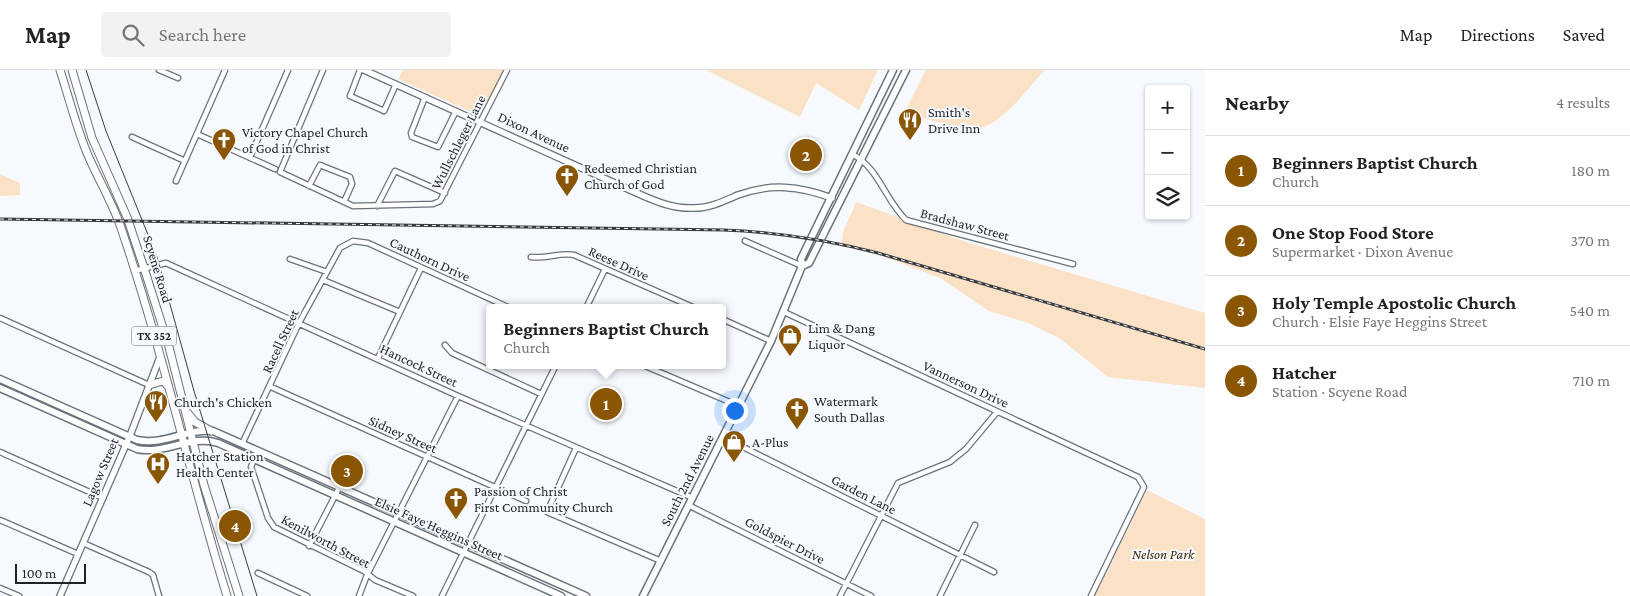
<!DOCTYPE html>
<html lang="en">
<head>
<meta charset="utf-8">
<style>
	body { margin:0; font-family:"Crimson Pro",serif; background:#f2f2f2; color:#222 }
	.controls { position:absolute; right:15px; top:15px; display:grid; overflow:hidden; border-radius:5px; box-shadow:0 1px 4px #0004 }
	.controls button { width:45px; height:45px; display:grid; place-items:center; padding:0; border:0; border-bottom:1px solid #e0e0e0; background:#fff; color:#222; font:25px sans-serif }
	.scale { position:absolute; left:15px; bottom:12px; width:71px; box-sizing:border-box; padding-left:5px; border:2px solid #1f2226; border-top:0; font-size:14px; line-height:18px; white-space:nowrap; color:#1f2226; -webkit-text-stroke:4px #f6fafe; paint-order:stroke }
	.you { position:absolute; left:734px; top:340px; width:18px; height:18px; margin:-12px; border:4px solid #fff; border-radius:50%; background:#1a73e8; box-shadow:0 0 0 8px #1a73e833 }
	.badge { display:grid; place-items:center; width:32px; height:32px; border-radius:50%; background:#8b5604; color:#fff; font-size:16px; font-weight:700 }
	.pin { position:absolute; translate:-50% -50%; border:2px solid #fff; box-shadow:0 1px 5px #0006 }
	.popup { position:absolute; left:486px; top:234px; width:240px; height:65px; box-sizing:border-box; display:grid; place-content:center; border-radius:5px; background:#fff; filter:drop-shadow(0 1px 4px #0005); font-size:16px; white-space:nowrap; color:#767676 }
	.popup b { font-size:19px; color:#222 }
	.popup::after { content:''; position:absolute; left:50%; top:100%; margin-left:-10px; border:10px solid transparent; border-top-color:#fff }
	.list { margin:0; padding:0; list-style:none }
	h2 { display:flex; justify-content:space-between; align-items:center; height:65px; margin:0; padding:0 20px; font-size:21px }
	h2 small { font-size:16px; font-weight:400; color:#767676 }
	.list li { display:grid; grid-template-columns:32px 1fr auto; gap:15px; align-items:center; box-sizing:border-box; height:70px; padding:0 20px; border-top:1px solid #e0e0e0 }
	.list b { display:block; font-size:19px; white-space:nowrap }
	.list p { margin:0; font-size:16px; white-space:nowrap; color:#767676 }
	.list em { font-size:16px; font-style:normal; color:#767676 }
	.icon { flex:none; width:28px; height:28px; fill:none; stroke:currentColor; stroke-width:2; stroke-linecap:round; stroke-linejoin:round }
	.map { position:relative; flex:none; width:1205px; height:526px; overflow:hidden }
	header { display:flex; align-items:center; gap:30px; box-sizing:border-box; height:70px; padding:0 25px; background:#fff; border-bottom:1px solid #e0e0e0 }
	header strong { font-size:24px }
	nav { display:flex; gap:28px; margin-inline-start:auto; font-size:18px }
	.search { width:350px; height:45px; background:#f2f2f2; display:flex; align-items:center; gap:12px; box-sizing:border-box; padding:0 18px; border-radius:5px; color:#767676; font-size:19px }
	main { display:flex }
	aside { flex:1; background:#fff }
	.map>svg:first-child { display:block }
</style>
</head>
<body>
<header>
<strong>Map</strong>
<div class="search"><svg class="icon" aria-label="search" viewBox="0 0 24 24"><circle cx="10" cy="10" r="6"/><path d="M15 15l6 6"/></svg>Search here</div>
<nav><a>Map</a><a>Directions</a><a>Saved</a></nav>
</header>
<main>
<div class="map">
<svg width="1205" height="526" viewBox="0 0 1205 526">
	<rect width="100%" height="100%" fill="#f6fafe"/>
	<path fill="#fbe1c6" d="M403,0H504L480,46L398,9Z
		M706,0H878L859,40L816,13L800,47Z
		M926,0H1045C1027,18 1001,59 972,59C958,60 921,47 905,42Z
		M0,104L20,113V125L0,126Z
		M856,132L966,172L1205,243V318L1108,307L1059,268L1028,253L989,241L940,208L882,186L841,176L843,162Z
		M1147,420L1205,449V526H1095Z"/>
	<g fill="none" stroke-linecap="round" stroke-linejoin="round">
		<g stroke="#6a727b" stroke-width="7">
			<path id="minor" d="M159,0L178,8
				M323,0L280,102L353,136L433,134L440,131L507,0
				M360,0L350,26L382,40L384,41L396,14
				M425,27L411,63L412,67L438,77L456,41
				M197,64L275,99
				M132,67L185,91
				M852,84C879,98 885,130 906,150L1073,194
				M250,87L288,0
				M176,111L225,0
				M309,116L320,95L350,107L352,114L344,132
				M377,136L395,101L445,123
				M745,171L802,196
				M531,187C546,189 562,182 574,185L695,238
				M290,189L327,202
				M134,201L166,193L458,326L693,428
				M323,210L400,242
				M586,238L605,199
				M784,242L1138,407L1144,417L1091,526
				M0,248L149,315
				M722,249L771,271
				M445,275L452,283L541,324
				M378,288L421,198
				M643,295L739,336
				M271,317L526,431
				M723,367L994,502
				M242,374L299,253L340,178L353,171L368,173L510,238
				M576,378L547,442L661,491
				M0,382L103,428
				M257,382L251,397L268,448L274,457L364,501L375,510L413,526
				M690,436L871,526
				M0,450L78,484
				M83,473L149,502L153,505L159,526
				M309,476L339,418
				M258,503L307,526
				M0,518L19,526
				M359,526L367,505L458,326
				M442,526L556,295
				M840,526L898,413L950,392L966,379L997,342
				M940,526L975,455"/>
		</g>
		<g stroke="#6a727b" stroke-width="8">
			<path id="tertiary" d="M364,0L639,124C657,132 674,139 694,138C710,138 724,131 738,125C771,113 799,116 832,128
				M60,526L131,363L160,287"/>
		</g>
		<g stroke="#6a727b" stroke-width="9">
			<path id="secondary" d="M802,196L809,193L906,0
				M0,309L137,370C164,376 187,358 213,361L586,526
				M0,318L137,379C165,385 191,364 218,373L561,526
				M643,526L771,271L802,196L801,189L893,0"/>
		</g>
		<g stroke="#6a727b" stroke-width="9">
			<path id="primary" d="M60,0C69,28 76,56 87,83C97,107 111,130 120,155C162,277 189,403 227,526
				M72,0L92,68L127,147L144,198L169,277L204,415L239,526
				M149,315L163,311L168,316
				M187,342L195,352L211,361"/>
		</g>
		<use href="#minor" stroke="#fff" stroke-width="4.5"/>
		<use href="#tertiary" stroke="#fff" stroke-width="5.5"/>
		<use href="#secondary" stroke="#fff" stroke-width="6"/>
		<use href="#primary" stroke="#fff" stroke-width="7"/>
		<path stroke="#373b3f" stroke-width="1" d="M86,0L106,61L157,187L194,321L257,526"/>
		<g stroke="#373b3f" stroke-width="3">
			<path id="rail" d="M0,149L724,160C777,162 827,170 878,183L1205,279"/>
		</g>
		<use href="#rail" stroke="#f6fafe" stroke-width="1" stroke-dasharray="4" stroke-linecap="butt"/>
	</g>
	<defs>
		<g id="restaurant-pin" transform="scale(1.25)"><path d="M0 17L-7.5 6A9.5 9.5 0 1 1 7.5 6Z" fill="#8b5604" stroke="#f6fafe"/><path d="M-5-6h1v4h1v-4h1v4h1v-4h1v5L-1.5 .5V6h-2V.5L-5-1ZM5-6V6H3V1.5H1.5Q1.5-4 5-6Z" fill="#fff"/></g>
		<g id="church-pin" transform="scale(1.25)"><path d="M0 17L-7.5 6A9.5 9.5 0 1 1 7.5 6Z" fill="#8b5604" stroke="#f6fafe"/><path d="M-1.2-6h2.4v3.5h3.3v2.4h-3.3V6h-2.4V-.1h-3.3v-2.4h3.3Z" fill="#fff"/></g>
		<g id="shop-pin" transform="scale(1.25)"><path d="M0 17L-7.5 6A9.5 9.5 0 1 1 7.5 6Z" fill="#8b5604" stroke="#f6fafe"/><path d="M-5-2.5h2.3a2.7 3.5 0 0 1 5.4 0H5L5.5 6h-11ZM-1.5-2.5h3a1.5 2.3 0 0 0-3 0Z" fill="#fff"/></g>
		<g id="hospital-pin" transform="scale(1.25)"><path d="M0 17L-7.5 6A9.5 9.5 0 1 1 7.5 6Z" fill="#8b5604" stroke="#f6fafe"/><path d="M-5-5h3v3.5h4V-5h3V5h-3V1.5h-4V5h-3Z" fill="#fff"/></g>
	</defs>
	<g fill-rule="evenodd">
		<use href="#restaurant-pin" x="910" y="50"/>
		<use href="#church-pin" x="224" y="70"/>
		<use href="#church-pin" x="567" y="106"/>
		<use href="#shop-pin" x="790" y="266"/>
		<use href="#restaurant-pin" x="156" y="332"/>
		<use href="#church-pin" x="797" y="339"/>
		<use href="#shop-pin" x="734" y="372"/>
		<use href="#hospital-pin" x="158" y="394"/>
		<use href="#church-pin" x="456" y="429"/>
	</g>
	<g text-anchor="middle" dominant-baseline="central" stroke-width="4" stroke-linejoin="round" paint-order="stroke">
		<rect fill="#f6fafe" stroke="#606367" stroke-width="1" x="131.5" y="256.5" width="45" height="19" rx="4"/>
		<g font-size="12" font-weight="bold" fill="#1f2226">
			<text x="154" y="266">TX 352</text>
		</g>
		<g font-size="14" fill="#1f2226" stroke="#f6fafe" text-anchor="start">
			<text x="928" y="42">Smith's<tspan x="928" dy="16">Drive Inn</tspan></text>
			<text x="242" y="62">Victory Chapel Church<tspan x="242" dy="16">of God in Christ</tspan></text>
			<text x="584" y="98">Redeemed Christian<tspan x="584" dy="16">Church of God</tspan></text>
			<text x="808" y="258">Lim &amp; Dang<tspan x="808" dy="16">Liquor</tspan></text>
			<text x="814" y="331">Watermark<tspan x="814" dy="16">South Dallas</tspan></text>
			<text x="174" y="332">Church's Chicken</text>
			<text x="752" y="372">A-Plus</text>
			<text x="176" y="386">Hatcher Station<tspan x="176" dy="16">Health Center</tspan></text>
			<text x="474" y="421">Passion of Christ<tspan x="474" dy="16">First Community Church</tspan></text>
		</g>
		<g font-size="14" fill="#1f2226" stroke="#f6fafe">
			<text transform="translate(534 62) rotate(25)">Dixon Avenue</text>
			<text transform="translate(458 72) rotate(-63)">Wullschleger Lane</text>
			<text transform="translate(965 154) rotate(15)">Bradshaw Street</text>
			<text transform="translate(430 189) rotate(25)">Cauthorn Drive</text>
			<text transform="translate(619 193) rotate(24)">Reese Drive</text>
			<text transform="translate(158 199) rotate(73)">Scyene Road</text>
			<text transform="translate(280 271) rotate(-65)">Racell Street</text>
			<text transform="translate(419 295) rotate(25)">Hancock Street</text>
			<text transform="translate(966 314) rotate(25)">Vannerson Drive</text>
			<text transform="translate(403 364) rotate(24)">Sidney Street</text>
			<text transform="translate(100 402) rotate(-67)">Lagow Street</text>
			<text transform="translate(687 410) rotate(-63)">South 2nd Avenue</text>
			<text transform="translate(864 424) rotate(27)">Garden Lane</text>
			<text transform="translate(439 458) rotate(24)">Elsie Faye Heggins Street</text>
			<text transform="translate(785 470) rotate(27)">Goldspier Drive</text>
			<text transform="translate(326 471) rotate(28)">Kenilworth Street</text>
		</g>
		<g font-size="14" font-style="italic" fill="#3f2501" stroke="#f6fafe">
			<text x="1163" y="484">Nelson Park</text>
		</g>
	</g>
</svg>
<div class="controls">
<button>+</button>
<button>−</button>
<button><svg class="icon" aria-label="layers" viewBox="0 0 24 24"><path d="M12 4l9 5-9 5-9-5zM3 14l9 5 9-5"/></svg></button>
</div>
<div class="scale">100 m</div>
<div class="you"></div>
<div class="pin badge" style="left:606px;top:334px">1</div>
<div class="popup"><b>Beginners Baptist Church</b>Church</div>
<div class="pin badge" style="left:806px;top:85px">2</div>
<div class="pin badge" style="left:347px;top:401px">3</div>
<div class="pin badge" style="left:235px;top:456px">4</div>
</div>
<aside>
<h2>Nearby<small>4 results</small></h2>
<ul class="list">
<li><span class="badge">1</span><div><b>Beginners Baptist Church</b><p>Church</p></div><em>180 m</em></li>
<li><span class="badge">2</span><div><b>One Stop Food Store</b><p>Supermarket · Dixon Avenue</p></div><em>370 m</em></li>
<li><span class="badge">3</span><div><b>Holy Temple Apostolic Church</b><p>Church · Elsie Faye Heggins Street</p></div><em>540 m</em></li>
<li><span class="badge">4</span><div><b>Hatcher</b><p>Station · Scyene Road</p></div><em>710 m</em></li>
</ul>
</aside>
</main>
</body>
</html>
